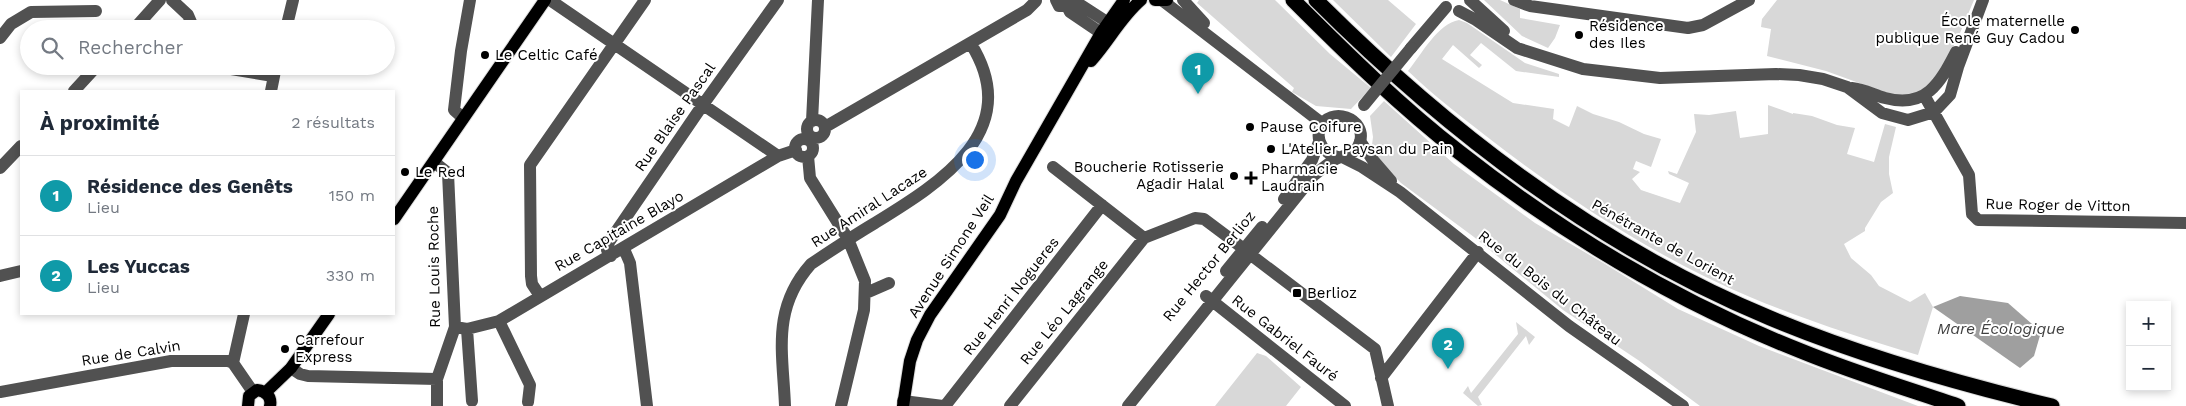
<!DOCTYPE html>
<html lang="fr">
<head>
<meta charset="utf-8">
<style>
	body { margin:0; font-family:"Work Sans",sans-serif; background:#f2f2f3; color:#1f2937 }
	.controls { position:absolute; right:15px; bottom:15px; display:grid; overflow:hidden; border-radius:0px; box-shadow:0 2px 8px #0003 }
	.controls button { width:45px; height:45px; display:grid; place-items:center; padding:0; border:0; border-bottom:1px solid #e0e1e3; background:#fff; color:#1f2937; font:25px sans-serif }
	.you { position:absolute; left:974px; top:159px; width:18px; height:18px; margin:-12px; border:4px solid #fff; border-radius:50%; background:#1a73e8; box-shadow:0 0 0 8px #1a73e833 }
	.badge { display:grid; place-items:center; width:32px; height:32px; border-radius:50%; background:#7c3aed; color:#fff; font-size:16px; font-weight:700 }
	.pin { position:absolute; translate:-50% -41px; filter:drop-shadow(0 1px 2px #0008) }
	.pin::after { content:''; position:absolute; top:26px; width:18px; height:15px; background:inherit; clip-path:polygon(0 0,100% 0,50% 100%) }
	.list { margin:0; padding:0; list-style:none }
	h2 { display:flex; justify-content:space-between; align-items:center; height:65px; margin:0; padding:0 20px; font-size:21px }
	h2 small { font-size:16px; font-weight:400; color:#747a83 }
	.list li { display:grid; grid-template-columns:32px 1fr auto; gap:15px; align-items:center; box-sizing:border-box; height:80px; padding:0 20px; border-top:1px solid #e0e1e3 }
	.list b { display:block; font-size:19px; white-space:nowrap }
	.list p { margin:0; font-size:16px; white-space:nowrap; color:#747a83 }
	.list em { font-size:16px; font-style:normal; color:#747a83 }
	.icon { flex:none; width:28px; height:28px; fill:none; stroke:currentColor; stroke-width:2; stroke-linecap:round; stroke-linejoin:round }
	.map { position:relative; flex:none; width:2186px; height:406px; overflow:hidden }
	.search { position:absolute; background:#fff; box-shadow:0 2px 8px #0003; left:20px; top:20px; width:375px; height:55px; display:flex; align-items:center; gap:12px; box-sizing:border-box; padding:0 18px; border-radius:28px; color:#747a83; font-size:19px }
	.panel { position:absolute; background:#fff; box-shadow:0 2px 8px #0003; left:20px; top:90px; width:375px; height:225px; border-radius:0px }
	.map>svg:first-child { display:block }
</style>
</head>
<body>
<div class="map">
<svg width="2186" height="406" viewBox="0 0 2186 406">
	<rect width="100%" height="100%" fill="#fff"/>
	<path fill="#d8d8d8" d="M1199,0H1275L1330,54L1371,88L1351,109L1316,106L1292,92L1294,88L1197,3Z
		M1333,0H1388L1416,24L1391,57Z
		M1484,0H1500L1520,9V18L1560,25L1555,38L1548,48L1522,36Z
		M1777,0H1974L1960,33L1940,74L1920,92L1910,95H1897L1884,92L1826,71L1767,56L1771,29L1761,27L1762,19Z
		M1459,20L1467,23L1525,63L1559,74V77L1516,71L1481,43L1470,55L1482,65L1479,68L1453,45L1442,59L1513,103L1554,109L1553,119L1569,127L1577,106L1593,114L1619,122L1644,134L1661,139L1651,167L1636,161L1633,169L1640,172L1632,179L1641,190L1680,203L1689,183L1669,174L1668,171L1677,174L1696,132L1694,114L1709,115L1736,111L1740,138L1768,134V105L1793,114V113L1812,116L1837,125L1855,128L1847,154L1874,162L1885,124L1896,127L1889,157V174L1893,193L1881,202L1865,228V231L1844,244L1851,258L1871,275L1879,286L1910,302L1925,293L1933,307L1918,355C1861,338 1805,320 1750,297C1655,257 1567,199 1486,136C1459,115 1432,94 1408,71C1421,55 1438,23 1459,20Z
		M1384,101L1454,164L1535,223L1605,264L1678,309L1759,346L1918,406H1700L1638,360L1563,310L1474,237L1401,183L1371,153L1373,137L1370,116Z
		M1516,322L1535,337L1529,345L1526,336L1478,397L1482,405L1478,406L1463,393L1468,386L1471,393L1518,334Z
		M1257,353L1266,356L1301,387L1286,406H1215Z"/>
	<path fill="#9f9f9f" d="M1960,296L2008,303L2041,332L2034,356L2020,368L1933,307Z"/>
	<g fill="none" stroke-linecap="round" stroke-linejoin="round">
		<g stroke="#dbdbdb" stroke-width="14">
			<path id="major" d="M1155,0H1167
				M1091,61C1109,41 1121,17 1141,0
				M394,219L545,0
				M266,392L291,368L329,314
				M248,406L249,396L257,390C266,391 272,397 270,406
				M903,406L910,361L917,340L930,315L1000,215L1016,181L1101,33L1124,0"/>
		</g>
		<g stroke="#dbdbdb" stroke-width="17">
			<path id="highway" d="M1293,0C1346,53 1400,106 1459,152C1562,233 1679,303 1801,351C1852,372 1905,388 1958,406
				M1316,0C1446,130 1598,247 1770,318C1861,356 1956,383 2052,406"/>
		</g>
		<path stroke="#515151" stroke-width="12" d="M172,0L188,15L194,29
			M550,0L778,156
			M1056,0L1059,6H1068L1071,0
			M1183,0L1204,23
			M1470,0L1504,31
			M1514,0L1530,6L1688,28L1703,25L1749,0
			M1071,1L1076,2L1107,22
			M1163,1L1323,124
			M1067,6L1070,12L1101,33
			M1459,11L1476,20L1517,48L1583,69L1660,78L1776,74L1799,75L1823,79L1847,87L1882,113L1908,120L1934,112L1950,95L1958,67L1983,0
			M134,29L160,0
			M286,29L293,0
			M0,38L11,24L31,12L96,11
			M1411,48L1446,7
			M213,66L273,76
			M1852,88C1864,89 1874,95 1885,98C1926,109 1940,83 1956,52
			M74,91L97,66
			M271,91L276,66
			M1924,95L1969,175L1972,214L1978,220L2186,223
			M463,118L454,110L461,51L470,0
			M807 129a9 9 0 1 1 18 0a9 9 0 1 1-18 0Z
			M812,121L818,0
			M825,127L1027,10L1036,1
			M795 148a9 9 0 1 1 18 0a9 9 0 1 1-18 0Z
			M1360,141L1372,159L1391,181
			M808,156L810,178L848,239L865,281L864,310L841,406
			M1342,157L1362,167L1400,192L1569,326L1683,406
			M434,162L448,173L455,327L437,379V406
			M1053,167L1144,238L1195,218L1204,219L1244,249
			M0,168L21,146
			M1284,199L1312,160L1319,142
			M624,249L630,263L647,406
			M1251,255L1375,349L1388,406
			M611,256L607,250L609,242L702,106L778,0
			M1226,271L1262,227
			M0,276L21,271
			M866,293L889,283
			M540,296L532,284L531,276L530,165L645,0
			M1206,296L1345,406
			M499,321L530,385L528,402
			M455,327L467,329L499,321L778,156L796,150
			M467,329L472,401
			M233,363L244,314
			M291,368L300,374L308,376L437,379
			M1381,378L1478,252
			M0,392L171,361H228L233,363L253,392
			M903,401L943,406
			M785,406C783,353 771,309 811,264C832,250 853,236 875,223C940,183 1025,131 971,44
			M945,406L1102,205
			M1010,406L1144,238
			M1128,406L1314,175C1321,170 1328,163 1336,159C1346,154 1356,155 1360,142C1367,118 1330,105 1320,128C1315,142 1325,154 1338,157"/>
		<use href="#major" stroke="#000" stroke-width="12"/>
		<use href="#highway" stroke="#000" stroke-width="15"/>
		<path stroke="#515151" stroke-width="12" d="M1364,105L1411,48"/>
	</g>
	<g fill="#000" stroke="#fff" stroke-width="2">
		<circle cx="2075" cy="30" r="5"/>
		<circle cx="1579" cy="35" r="5"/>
		<circle cx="485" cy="55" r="5"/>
		<circle cx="1250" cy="127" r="5"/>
		<circle cx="1271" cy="149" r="5"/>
		<circle cx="405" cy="172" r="5"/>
		<circle cx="1234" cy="176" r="5"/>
		<path d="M1248.5 170.5h5v5h5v5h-5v5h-5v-5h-5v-5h5z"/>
		<rect x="1292" y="288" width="10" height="10" rx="2.5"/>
		<circle cx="285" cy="349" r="5"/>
	</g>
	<g text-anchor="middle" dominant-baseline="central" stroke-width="4" stroke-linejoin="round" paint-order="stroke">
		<g font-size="15" fill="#000" stroke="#fff" text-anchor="start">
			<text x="2065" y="21" text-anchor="end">École maternelle<tspan x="2065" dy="17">publique René Guy Cadou</tspan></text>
			<text x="1589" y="26">Résidence<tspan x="1589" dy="17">des Iles</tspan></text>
			<text x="495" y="55">Le Celtic Café</text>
			<text x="1260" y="127">Pause Coifure</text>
			<text x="1281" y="149">L'Atelier Paysan du Pain</text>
			<text x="1224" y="167" text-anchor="end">Boucherie Rotisserie<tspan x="1224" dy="17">Agadir Halal</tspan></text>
			<text x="1261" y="169">Pharmacie<tspan x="1261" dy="17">Laudrain</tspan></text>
			<text x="415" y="172">Le Red</text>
			<text x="1307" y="293">Berlioz</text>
			<text x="295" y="340">Carrefour<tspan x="295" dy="17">Express</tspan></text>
		</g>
		<g font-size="15" fill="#000" stroke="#fff">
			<text transform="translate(675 117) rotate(-55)">Rue Blaise Pascal</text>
			<text transform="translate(2058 205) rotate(1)">Rue Roger de Vitton</text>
			<text transform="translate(869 207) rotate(-33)">Rue Amiral Lacaze</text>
			<text transform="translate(619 231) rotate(-30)">Rue Capitaine Blayo</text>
			<text transform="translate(1663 242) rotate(29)">Pénétrante de Lorient</text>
			<text transform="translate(951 256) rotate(-57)">Avenue Simone Veil</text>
			<text transform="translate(1209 266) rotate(-51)">Rue Hector Berlioz</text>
			<text transform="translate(434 267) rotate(-91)">Rue Louis Roche</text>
			<text transform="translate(1550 288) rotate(38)">Rue du Bois du Château</text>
			<text transform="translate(1011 296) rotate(-52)">Rue Henri Nogueres</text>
			<text transform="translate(1064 312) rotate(-51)">Rue Léo Lagrange</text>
			<text transform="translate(1285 338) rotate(38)">Rue Gabriel Fauré</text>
			<text transform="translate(131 353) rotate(-9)">Rue de Calvin</text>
		</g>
		<g font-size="16" font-style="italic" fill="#404040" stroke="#fff">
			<text x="2001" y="328">Mare Écologique</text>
		</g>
	</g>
</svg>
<div class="controls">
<button>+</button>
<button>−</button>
</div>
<div class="you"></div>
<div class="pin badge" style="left:1198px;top:94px;background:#0f9aa8">1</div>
<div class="pin badge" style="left:1448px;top:369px;background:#0f9aa8">2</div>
<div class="search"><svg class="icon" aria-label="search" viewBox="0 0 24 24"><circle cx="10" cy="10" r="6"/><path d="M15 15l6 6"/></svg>Rechercher</div>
<section class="panel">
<h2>À proximité<small>2 résultats</small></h2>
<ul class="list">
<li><span class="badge" style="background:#0f9aa8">1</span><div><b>Résidence des Genêts</b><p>Lieu</p></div><em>150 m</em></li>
<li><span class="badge" style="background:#0f9aa8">2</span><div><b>Les Yuccas</b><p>Lieu</p></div><em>330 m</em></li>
</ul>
</section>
</div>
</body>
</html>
